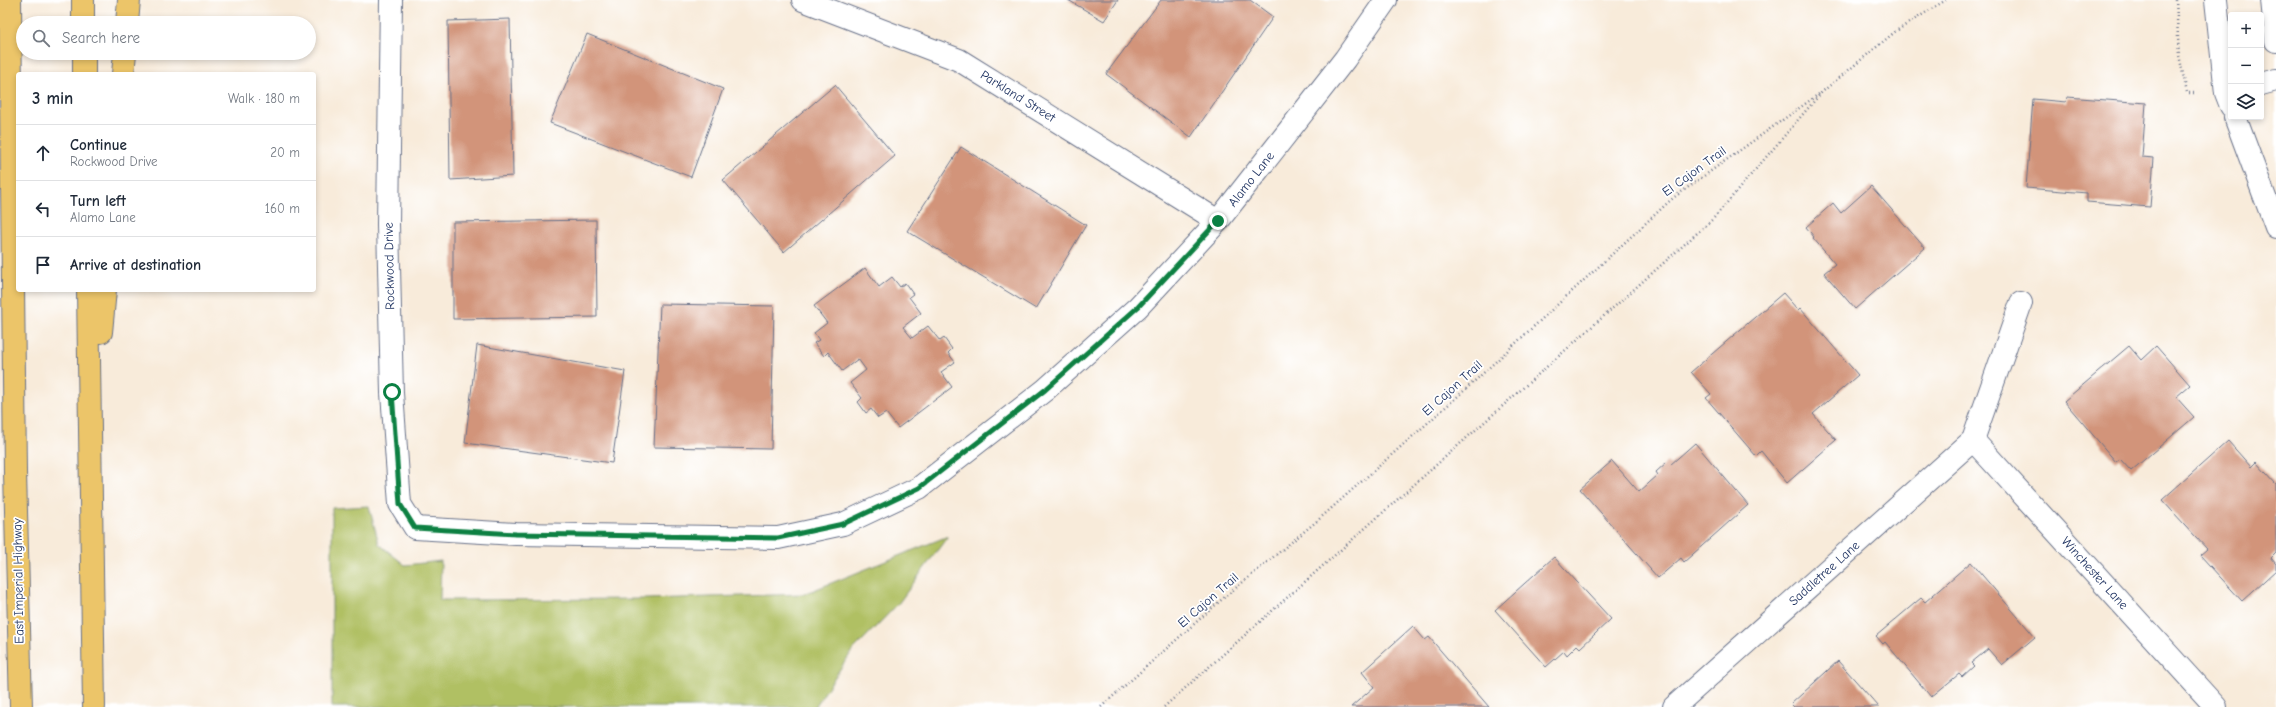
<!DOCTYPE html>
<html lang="en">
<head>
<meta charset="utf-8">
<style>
	body { margin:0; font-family:"Comic Neue",sans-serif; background:#f2f2f3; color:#1f2937 }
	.controls { position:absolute; right:12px; top:12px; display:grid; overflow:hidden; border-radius:4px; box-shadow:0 2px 6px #0003 }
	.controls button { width:36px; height:36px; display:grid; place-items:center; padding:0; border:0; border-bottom:1px solid #e0e1e3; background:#fff; color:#1f2937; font:20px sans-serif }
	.stop { position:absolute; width:12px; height:12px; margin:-9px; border:3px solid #0b8043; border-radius:50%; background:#fff }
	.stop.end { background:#0b8043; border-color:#fff; box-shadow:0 1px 4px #0008 }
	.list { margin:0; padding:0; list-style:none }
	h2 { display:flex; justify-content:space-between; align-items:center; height:52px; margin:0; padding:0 16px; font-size:17px }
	h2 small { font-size:13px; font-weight:400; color:#747a83 }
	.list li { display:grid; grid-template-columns:26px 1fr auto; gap:12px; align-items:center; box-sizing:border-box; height:56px; padding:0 16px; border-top:1px solid #e0e1e3 }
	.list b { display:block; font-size:15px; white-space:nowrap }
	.list p { margin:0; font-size:13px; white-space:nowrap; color:#747a83 }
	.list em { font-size:13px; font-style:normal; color:#747a83 }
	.icon { flex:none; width:22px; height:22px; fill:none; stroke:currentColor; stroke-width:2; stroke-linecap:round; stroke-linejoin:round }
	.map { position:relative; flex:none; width:2276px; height:707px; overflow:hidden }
	.search { position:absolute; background:#fff; box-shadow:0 2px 6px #0003; left:16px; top:16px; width:300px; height:44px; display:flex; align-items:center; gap:10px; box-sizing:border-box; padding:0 14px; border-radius:22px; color:#747a83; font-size:15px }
	.panel { position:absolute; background:#fff; box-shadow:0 2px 6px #0003; left:16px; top:72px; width:300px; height:220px; border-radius:4px }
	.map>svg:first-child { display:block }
</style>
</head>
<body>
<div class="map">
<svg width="2276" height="707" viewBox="0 0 2276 707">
	<rect width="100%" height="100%" fill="#fff"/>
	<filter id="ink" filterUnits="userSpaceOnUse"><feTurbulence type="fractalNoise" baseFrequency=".025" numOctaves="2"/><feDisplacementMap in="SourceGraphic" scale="8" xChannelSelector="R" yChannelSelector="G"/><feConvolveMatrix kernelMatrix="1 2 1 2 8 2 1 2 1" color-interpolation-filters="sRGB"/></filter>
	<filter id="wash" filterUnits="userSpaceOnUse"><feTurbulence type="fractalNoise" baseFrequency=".012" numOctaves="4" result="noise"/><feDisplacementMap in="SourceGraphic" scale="16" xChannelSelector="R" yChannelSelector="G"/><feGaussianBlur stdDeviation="0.9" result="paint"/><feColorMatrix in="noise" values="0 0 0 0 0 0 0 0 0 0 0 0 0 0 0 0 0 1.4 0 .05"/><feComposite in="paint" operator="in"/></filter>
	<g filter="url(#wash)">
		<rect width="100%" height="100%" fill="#f8ebda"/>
		<path fill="#b0c063" stroke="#667860" d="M369,506L379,544L405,565L441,561L440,600L646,599L804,594L948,536L898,604L852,651L815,707H332V508Z"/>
		<g id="blocks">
			<path fill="#d2947a" d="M1068,0H1118L1104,21Z
				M1161,0H1250L1273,17L1191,137L1106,74Z
				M510,19L513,176L450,180L448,21Z
				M587,34L723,89L691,177L550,123Z
				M835,85L895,156L784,252L723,180Z
				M2067,97L2146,103L2142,157L2154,158L2150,207L2087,202V193L2026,188L2033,99L2066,102Z
				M961,147L1086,225L1036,309L907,231Z
				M1871,186L1925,248L1855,309L1824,273L1835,264L1813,238L1814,237L1806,227L1833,203L1841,213Z
				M596,220L597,317L453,319V222Z
				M865,268L879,287L892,277L900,287L905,283L913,294L909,297L921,313L903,327L912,338L928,326L940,341L944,338L952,349L948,353L955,362L941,372L952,387L898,428L886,413L878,418L871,409L866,413L858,402L862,398L850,383L866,370L858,359L842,371L828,352L824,356L814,343L819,340L814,333L827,323L814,306Z
				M1783,293L1798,310L1800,308L1858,375L1813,414L1836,440L1787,483L1761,451L1756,456L1706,398L1711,394L1691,372Z
				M660,304L774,306L771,449L654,447Z
				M477,345L625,371L612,463L465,443Z
				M2129,346L2141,360L2156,346L2190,385L2176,397L2194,417L2131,471L2120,459L2116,462L2064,401Z
				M2228,441L2251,467L2256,462L2276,484V553L2271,558L2276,564V570L2242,601L2200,555L2207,549L2162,500Z
				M1695,443L1748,505L1684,562L1681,558L1658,578L1580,489L1612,461L1639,492L1658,475L1656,472L1667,462L1670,465Z
				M1554,557L1611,619L1580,648L1577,645L1567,655L1564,651L1546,667L1495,610Z
				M1971,562L2035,637L2002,665L1988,649L1971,663L1974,666L1962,677L1959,674L1931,697L1885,642L1883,644L1876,636L1921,598L1925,602Z
				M1413,626L1425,640L1429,637L1489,707H1351L1374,687L1362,672Z
				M1838,661L1879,707H1794L1791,704Z"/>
		</g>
	</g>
	<g filter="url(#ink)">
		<use href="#blocks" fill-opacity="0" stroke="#687189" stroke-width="1"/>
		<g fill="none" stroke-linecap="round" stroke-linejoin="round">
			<g stroke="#687189" stroke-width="24">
				<path id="minor" d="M391,0L388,224L392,393L400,504L415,528L516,534L778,538L843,524L919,488L1045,390L1138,307L1218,221L1345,59L1386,0
					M803,0L959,60L1218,221
					M2216,0L2226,93L2231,106
					M2272,0L2276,41
					M2261,84L2276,80
					M2235,117L2276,227
					M1973,440L2216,707
					M1674,707L1973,440L2021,303"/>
			</g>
			<g stroke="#687189" stroke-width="24">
				<path id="motorway" d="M10,0L15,472L21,707
					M83,0V23
					M127,23L129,0
					M84,53V74
					M123,74L125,53
					M88,290L94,707
					M101,332L105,290"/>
			</g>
			<path stroke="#687189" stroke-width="2.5" stroke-dasharray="1 3" stroke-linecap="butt" d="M2176,0L2179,55L2187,93H2194
				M1101,707L1220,601L1317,521L1466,389L1673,198L1819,94
				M1164,707L1713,219L1822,92L1896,31L1946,0"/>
			<use href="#minor" stroke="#fff" stroke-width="22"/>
			<use href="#motorway" stroke="#ecc569" stroke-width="22"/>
		</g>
	</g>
	<g fill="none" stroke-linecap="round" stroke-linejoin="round" filter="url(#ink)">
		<path stroke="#0b8043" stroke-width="5" d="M392,392L400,504L415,528L516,534L778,538L843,524L919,488L1045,390L1138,307L1218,221"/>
	</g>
	<g text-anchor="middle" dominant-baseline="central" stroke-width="3.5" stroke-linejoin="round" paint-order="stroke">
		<g font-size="13" fill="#1b2f5e" stroke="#fff">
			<text transform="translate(1018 96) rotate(32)">Parkland Street</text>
			<text transform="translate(1694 171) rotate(-36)">El Cajon Trail</text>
			<text transform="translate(1251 179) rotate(-52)">Alamo Lane</text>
			<text transform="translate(389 266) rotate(-91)">Rockwood Drive</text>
			<text transform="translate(1452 388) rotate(-42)">El Cajon Trail</text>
			<text transform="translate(1824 573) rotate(-42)">Saddletree Lane</text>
			<text transform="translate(2095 573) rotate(48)">Winchester Lane</text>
			<text transform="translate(18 581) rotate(-91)">East Imperial Highway</text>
			<text transform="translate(1208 600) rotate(-41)">El Cajon Trail</text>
		</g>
	</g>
</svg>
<div class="controls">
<button>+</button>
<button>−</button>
<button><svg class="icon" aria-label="layers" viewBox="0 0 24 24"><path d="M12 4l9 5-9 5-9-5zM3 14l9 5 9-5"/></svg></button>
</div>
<div class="stop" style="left:392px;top:392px"></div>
<div class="stop end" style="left:1218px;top:221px"></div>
<div class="search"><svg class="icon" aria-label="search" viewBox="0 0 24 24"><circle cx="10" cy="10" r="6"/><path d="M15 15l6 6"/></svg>Search here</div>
<section class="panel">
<h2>3 min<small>Walk · 180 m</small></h2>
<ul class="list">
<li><svg class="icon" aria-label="ahead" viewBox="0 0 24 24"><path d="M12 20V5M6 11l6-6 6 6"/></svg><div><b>Continue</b><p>Rockwood Drive</p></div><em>20 m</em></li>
<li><svg class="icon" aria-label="left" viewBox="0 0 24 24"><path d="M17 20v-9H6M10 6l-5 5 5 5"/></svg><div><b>Turn left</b><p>Alamo Lane</p></div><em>160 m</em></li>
<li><svg class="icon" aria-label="arrive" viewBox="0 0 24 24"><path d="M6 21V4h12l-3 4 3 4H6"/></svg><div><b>Arrive at destination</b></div></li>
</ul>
</section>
</div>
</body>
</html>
